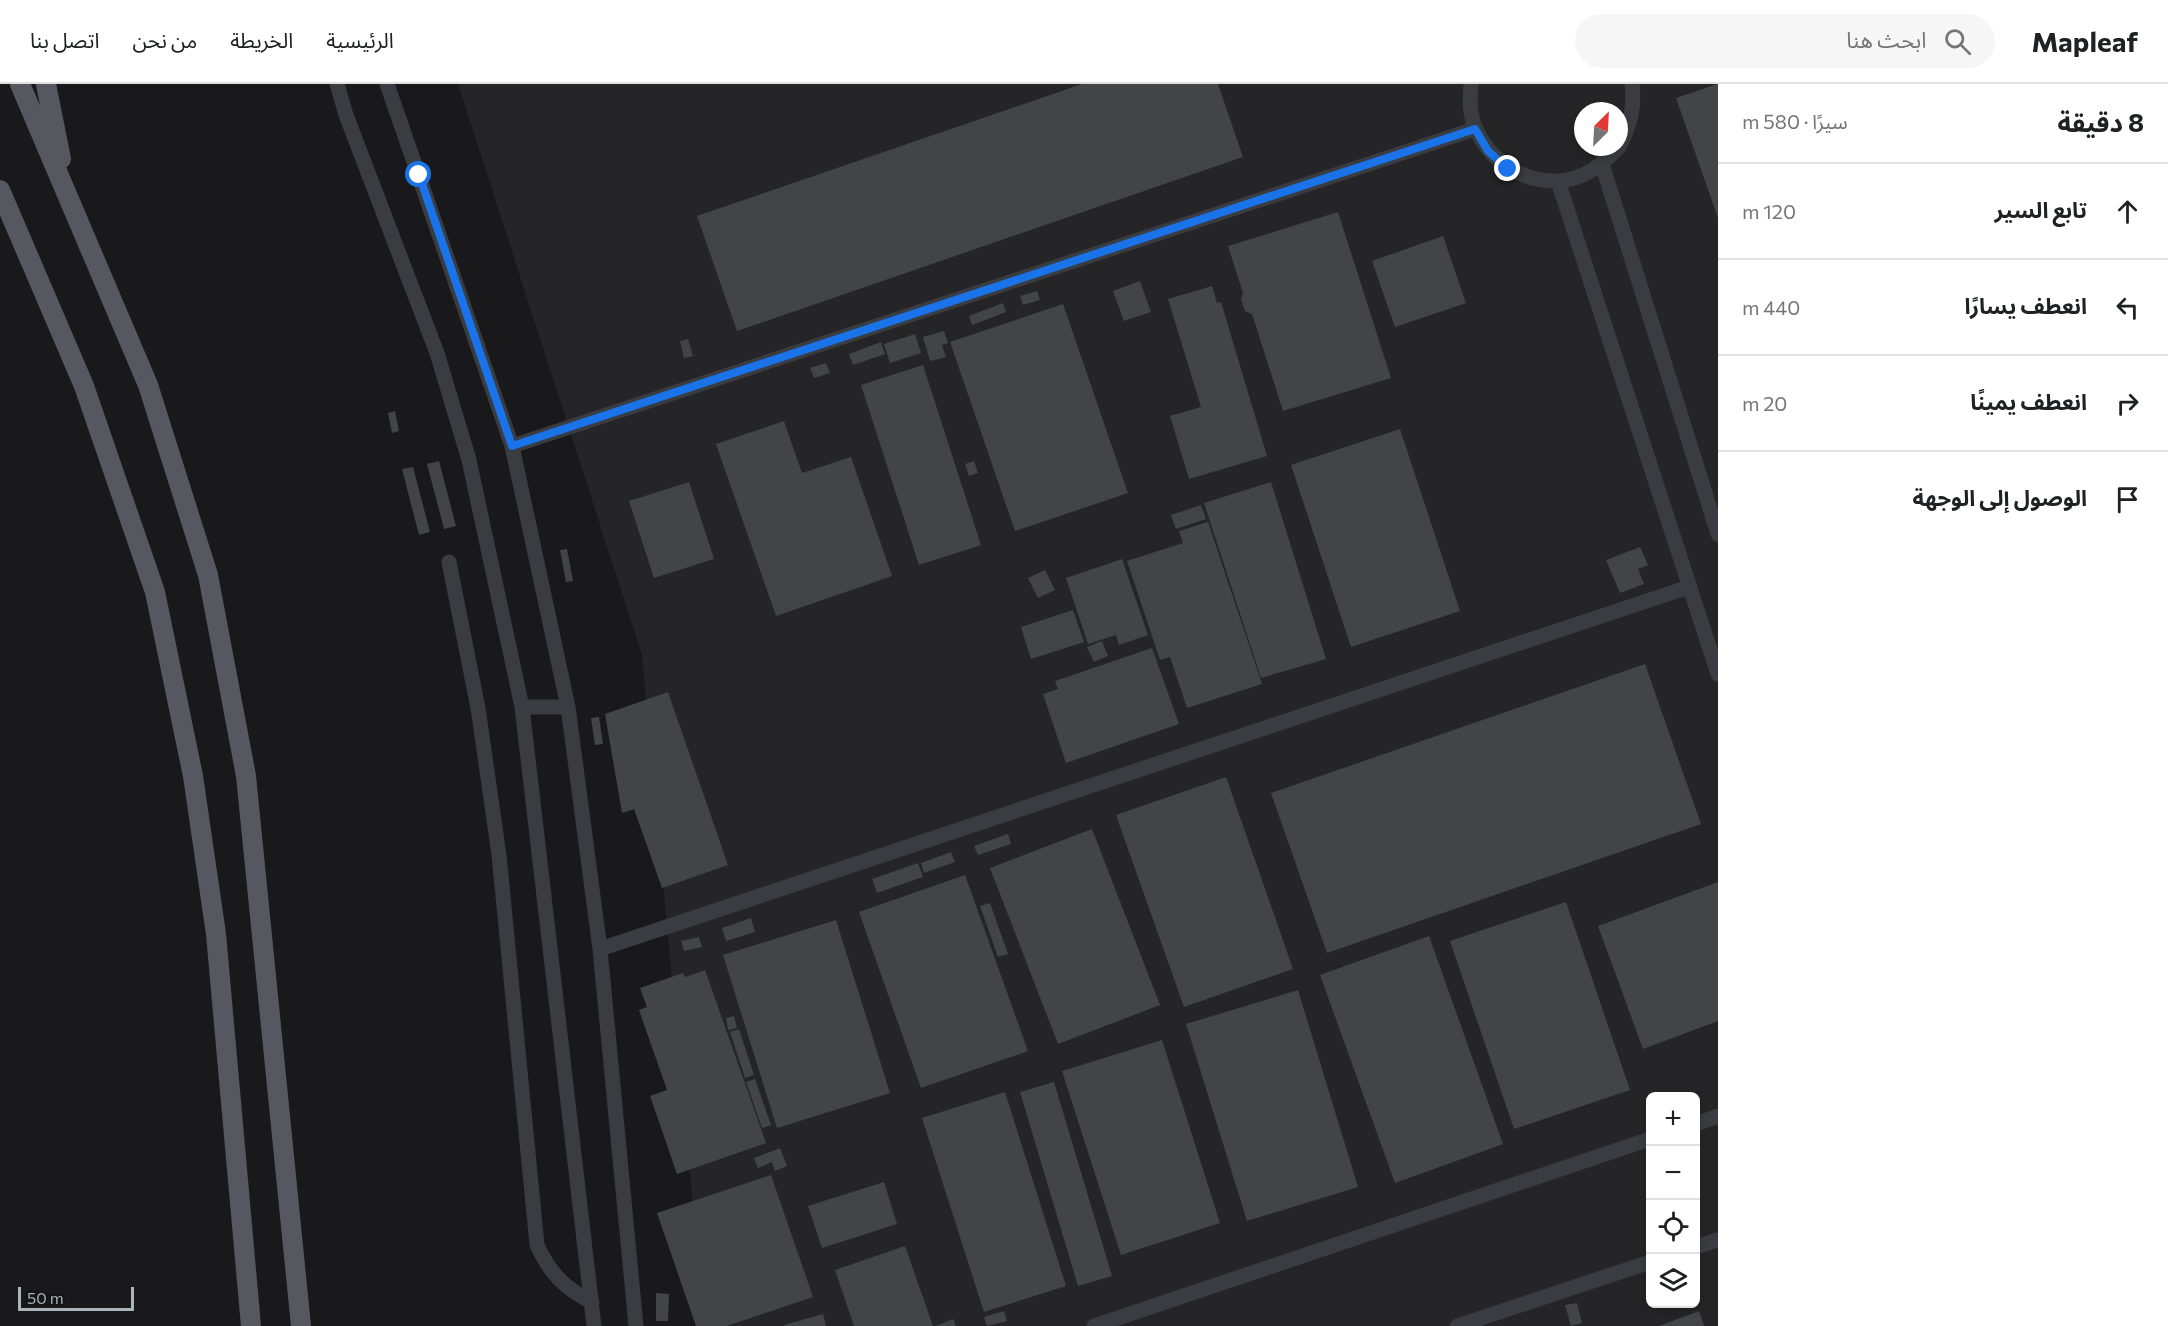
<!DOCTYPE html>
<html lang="ar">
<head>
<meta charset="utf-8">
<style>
	body { margin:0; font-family:Commissioner,"Noto Sans Arabic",sans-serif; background:#f6f6f6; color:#202124; direction:rtl }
	.controls { position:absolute; right:18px; bottom:18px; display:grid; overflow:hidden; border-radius:9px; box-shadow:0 3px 9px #0003 }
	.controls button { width:54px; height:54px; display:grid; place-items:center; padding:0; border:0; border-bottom:2px solid #e0e0e0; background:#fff; color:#202124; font:30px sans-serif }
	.compass { position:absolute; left:1574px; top:18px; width:54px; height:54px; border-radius:50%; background:#fff; box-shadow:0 3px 9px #0003; rotate:24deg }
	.scale { position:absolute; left:18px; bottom:15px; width:116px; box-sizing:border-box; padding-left:6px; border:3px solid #abb3bb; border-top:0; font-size:16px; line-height:21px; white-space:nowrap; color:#abb3bb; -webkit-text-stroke:4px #141416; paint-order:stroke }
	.stop { position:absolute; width:18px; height:18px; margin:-14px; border:4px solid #1a73e8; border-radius:50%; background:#fff }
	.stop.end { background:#1a73e8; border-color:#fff; box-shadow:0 2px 6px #0008 }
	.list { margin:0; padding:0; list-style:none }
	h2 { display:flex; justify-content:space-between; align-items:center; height:78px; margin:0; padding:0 24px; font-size:26px }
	h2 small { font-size:20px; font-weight:400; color:#757577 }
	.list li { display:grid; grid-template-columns:39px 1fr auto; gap:18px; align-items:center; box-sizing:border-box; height:96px; padding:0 24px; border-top:2px solid #e0e0e0 }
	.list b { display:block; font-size:22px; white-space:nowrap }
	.list em { font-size:20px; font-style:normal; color:#757577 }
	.icon { flex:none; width:33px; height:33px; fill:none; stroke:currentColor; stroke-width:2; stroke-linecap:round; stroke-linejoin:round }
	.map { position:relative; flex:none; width:1718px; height:1242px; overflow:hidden; direction:ltr }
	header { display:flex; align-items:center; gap:36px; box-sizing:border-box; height:84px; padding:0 30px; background:#fff; border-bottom:2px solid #e0e0e0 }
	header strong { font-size:28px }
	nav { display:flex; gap:33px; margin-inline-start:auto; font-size:21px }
	.search { width:420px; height:54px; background:#f6f6f6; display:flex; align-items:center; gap:15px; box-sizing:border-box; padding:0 21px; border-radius:33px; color:#757577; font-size:22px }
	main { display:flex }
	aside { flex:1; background:#fff }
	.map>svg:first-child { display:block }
</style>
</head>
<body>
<header>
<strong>Mapleaf</strong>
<div class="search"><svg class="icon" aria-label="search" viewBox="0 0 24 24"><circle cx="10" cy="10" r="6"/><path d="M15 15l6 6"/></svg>ابحث هنا</div>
<nav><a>الرئيسية</a><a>الخريطة</a><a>من نحن</a><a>اتصل بنا</a></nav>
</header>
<main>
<aside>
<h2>8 دقيقة<small>سيرًا · 580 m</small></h2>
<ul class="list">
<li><svg class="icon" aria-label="ahead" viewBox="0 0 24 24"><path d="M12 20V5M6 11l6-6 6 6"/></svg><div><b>تابع السير</b></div><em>120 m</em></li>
<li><svg class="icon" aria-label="left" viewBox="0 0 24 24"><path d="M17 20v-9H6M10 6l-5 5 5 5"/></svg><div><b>انعطف يسارًا</b></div><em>440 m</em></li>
<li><svg class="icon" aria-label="right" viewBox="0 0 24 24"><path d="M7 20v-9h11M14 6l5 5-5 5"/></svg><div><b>انعطف يمينًا</b></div><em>20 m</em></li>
<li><svg class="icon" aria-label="arrive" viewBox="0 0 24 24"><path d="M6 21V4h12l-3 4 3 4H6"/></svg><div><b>الوصول إلى الوجهة</b></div></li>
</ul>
</aside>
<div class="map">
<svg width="1718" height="1242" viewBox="0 0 1718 1242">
	<rect width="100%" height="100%" fill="#19191b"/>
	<path fill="#252528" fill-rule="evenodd" d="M458,0H1718V1242H704L642,571ZM1583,27H1619V63H1583ZM1650,1012H1696V1220H1650Z"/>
	<path fill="#434448" d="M1082,0H1218L1243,73L737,247L697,132Z
		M1717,0H1718V134L1676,14Z
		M1338,128L1391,294L1283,327L1252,230L1245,227L1241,215L1243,209L1228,162Z
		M1443,152L1466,219L1395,243L1372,177Z
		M1140,197L1151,228L1124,237L1113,207Z
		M1212,202L1217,219L1221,218L1267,372L1189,395L1170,332L1201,323L1168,215Z
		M1037,207L1040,216L1023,221L1020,212Z
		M1003,219L1006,228L972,241L969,232Z
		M1063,220L1128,409L1015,447L950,258Z
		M944,247L948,259L942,261L946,273L930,277L923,253Z
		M915,250L921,269L890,279L884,260Z
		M688,255L693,272L684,274L680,257Z
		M881,258L885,270L853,281L849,270Z
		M826,279L830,289L814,294L810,284Z
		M923,281L981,461L919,481L861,301Z
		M395,327L399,347L392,349L388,329Z
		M784,337L802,389L851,373L892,492L776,532L716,360Z
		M1400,345L1460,527L1351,563L1291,381Z
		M439,377L456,442L444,445L427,380Z
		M974,377L978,389L969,392L965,380Z
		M413,383L430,448L419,451L402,385Z
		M689,398L714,475L654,494L629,417Z
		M1271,398L1326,575L1261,594L1204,419Z
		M1201,421L1206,435L1176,445L1171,431Z
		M1208,438L1262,600L1187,624L1170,573L1160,576L1127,477L1183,459L1179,447Z
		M1640,463L1648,481L1638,485L1644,500L1620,509L1606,476Z
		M567,465L573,497L566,498L560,466Z
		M1122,475L1148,551L1119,561L1116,551L1088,560L1066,494Z
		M1045,486L1055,506L1038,514L1028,494Z
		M1073,526L1084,558L1031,575L1021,543Z
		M1102,557L1108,572L1094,578L1087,563Z
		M1152,564L1179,640L1066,679L1043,610L1058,605L1055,597Z
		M1645,580L1701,740L1327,869L1271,709Z
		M668,608L728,781L662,804L634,725L622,729L605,630Z
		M599,633L603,660L595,661L591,634Z
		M1226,693L1293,885L1184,923L1116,731Z
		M1092,745L1160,921L1058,960L990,784Z
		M1008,750L1011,760L978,771L974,762Z
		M951,768L955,778L924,789L921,779Z
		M918,779L923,793L877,809L872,795Z
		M965,791L1028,967L921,1004L859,828Z
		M1718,798V937L1643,965L1598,842Z
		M1566,818L1630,1006L1514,1045L1450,857Z
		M990,819L1008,870L998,873L980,822Z
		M751,834L755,848L726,857L722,844Z
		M836,836L890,1009L777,1044L723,871Z
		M1429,852L1503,1060L1395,1099L1320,891Z
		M699,853L702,863L684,867L681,857Z
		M705,886L766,1059L677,1090L650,1012L667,1006L639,926L647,923L640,904L683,889L685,893Z
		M1298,906L1358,1103L1247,1137L1186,940Z
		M734,932L737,944L728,946L726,934Z
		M739,945L754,991L745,994L730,948Z
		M1162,956L1220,1139L1121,1171L1062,987Z
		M755,995L771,1041L762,1044L746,998Z
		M1054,998L1112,1192L1078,1202L1020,1008Z
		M1005,1008L1066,1202L984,1228L922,1034Z
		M780,1064L787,1082L775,1087L772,1078L758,1084L754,1074Z
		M771,1091L813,1213L727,1242H696L657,1129Z
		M884,1098L897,1140L822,1164L808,1122Z
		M905,1162L933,1242H854L835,1186Z
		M656,1209L669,1210L668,1237H656Z
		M1577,1219L1582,1239L1571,1242L1565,1221Z
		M1004,1227L1007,1237L987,1242L984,1233Z
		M1699,1227L1704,1242H1659Z
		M823,1230L826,1242H784V1241Z
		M953,1235L956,1242H936Z"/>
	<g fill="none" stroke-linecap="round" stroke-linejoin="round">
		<path stroke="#393c40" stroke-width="15" d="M337,0L346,31L437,269L469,376L522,623L594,1242
			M387,0L512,362L568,623L600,865L636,1242
			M1471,0C1470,15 1469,31 1476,45C1493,85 1542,109 1583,91C1598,84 1608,75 1619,63
			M1619,63C1630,41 1635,24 1632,0
			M1602,80L1718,450
			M1558,97L1718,590
			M512,362L1475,45
			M449,478L478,624L499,771L537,1161C549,1188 565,1205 592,1218
			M522,623H568
			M600,865L1689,503
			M1696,1040L1718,1032
			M1696,1163L1718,1156
			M1094,1242L1650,1055
			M1457,1242L1650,1178"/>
		<path stroke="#55595f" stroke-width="20" d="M20,0L148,301L208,491L246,692L301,1242
			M46,0L61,75
			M0,106L84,302L155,508L193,692L216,850L251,1242"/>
	</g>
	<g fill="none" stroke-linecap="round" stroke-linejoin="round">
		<path stroke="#1a73e8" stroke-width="8" d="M419,91L512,362L1475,45L1488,67L1508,85"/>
	</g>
</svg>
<div class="controls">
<button>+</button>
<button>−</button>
<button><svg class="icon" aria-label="locate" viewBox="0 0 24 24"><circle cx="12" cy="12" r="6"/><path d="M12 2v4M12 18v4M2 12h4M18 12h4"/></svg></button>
<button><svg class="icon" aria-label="layers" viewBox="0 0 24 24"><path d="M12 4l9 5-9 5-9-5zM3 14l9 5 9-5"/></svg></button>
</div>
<svg class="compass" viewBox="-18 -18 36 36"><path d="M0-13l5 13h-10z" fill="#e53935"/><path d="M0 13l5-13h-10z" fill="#757577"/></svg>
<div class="scale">50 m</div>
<div class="stop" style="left:419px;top:91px"></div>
<div class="stop end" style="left:1508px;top:85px"></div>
</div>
</main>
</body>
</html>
